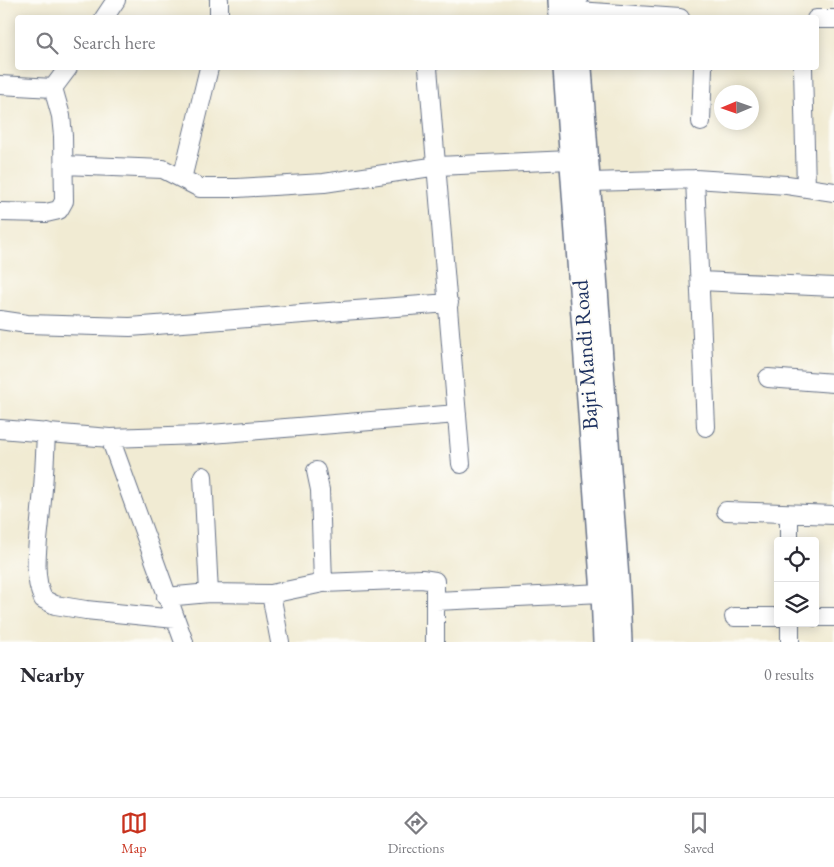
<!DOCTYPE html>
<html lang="en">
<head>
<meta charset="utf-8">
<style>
	body { margin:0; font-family:"EB Garamond",serif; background:#f7f7f7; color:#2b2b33 }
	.controls { position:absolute; right:15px; bottom:15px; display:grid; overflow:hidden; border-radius:5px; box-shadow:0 2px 12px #0003 }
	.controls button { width:45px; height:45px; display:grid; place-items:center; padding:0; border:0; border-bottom:1px solid #e1e1e2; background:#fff; color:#2b2b33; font:25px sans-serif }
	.compass { position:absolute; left:714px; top:85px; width:45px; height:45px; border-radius:50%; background:#fff; box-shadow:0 2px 12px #0003; rotate:268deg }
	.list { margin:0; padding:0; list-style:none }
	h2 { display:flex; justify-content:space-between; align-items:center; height:65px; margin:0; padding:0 20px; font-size:21px }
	h2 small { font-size:16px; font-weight:400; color:#7c7c81 }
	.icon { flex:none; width:28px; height:28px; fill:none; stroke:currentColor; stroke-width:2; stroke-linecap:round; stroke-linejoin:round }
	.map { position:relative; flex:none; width:834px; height:642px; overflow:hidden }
	.search { position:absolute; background:#fff; box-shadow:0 2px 12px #0003; left:15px; right:15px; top:15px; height:55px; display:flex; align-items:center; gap:12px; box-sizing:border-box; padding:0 18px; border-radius:5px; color:#7c7c81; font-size:19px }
	.sheet { height:155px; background:#fff }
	nav { display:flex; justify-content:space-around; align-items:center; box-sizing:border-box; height:70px; border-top:1px solid #e1e1e2; background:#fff; font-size:14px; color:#7c7c81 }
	nav a { display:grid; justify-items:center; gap:2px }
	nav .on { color:#c8321e }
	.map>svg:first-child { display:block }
</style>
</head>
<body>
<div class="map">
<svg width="834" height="642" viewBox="0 0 834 642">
	<rect width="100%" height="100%" fill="#fdfcf7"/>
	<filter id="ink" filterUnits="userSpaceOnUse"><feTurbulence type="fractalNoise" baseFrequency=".02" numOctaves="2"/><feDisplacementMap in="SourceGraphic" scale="10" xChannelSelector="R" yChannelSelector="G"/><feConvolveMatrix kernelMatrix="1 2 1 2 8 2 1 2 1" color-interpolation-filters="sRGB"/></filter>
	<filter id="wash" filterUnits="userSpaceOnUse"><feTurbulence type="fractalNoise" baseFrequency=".0096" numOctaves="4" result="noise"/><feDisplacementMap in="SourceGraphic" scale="20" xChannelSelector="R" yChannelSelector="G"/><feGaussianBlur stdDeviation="1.12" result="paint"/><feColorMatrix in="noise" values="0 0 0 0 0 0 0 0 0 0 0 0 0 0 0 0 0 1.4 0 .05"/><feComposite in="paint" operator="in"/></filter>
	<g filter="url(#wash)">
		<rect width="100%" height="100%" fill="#f1ebd3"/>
	</g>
	<g filter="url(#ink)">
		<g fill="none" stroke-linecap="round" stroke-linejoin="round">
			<g stroke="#667187" stroke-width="20">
				<path id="minor" d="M219,0V18
					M563,10L680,18
					M104,18L116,0
					M816,19H834
					M428,68L461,464
					M803,68L806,188
					M0,85L53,88
					M53,88L68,68
					M701,122L703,68
					M64,165L163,169L200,188H237L324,183L438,166L570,160L591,182L695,179L787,185L834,192
					M182,179L209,68
					M695,179L706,427
					M0,212L46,213L59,210L64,201L63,136L61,116L53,88
					M700,281L834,287
					M0,320L27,324L130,327L449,303
					M768,378L834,383
					M0,429L110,438L199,435L457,414
					M46,432C45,458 44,484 41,510C39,540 31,572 43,599L55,605L86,610L175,619
					M110,438L184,642
					M316,471L320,490L323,583
					M203,476L209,593
					M726,511L834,515
					M789,514V541
					M271,594L280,642
					M166,597L209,593L271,594L323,583L422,579L435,581V642
					M436,601L602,593
					M734,617H778
					M815,617H834
					M790,623V642"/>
			</g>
			<g stroke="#667187" stroke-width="24">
				<path id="tertiary" d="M559,0L560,18
					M576,0L577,18
					M564,68L602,593L604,642
					M581,68L619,593L621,642"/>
			</g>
			<use href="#minor" stroke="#fff" stroke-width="18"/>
			<use href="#tertiary" stroke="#fff" stroke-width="21"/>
		</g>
	</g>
	<g text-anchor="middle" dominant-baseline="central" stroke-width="4" stroke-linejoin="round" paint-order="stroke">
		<g font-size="22" fill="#1b2f5e" stroke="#fdfcf7">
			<text transform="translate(585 355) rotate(-94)">Bajri Mandi Road</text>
		</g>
	</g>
</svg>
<div class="controls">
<button><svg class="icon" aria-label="locate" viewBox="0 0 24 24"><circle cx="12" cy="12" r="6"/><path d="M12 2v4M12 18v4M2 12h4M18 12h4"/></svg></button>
<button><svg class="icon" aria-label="layers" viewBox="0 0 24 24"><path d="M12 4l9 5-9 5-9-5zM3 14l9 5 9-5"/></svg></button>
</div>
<svg class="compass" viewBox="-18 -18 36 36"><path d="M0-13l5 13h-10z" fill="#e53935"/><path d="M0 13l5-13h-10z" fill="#7c7c81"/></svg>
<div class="search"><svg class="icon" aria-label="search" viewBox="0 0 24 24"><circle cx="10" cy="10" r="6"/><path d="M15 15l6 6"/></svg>Search here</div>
</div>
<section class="sheet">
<h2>Nearby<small>0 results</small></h2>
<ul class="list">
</ul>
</section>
<nav>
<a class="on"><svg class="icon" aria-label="map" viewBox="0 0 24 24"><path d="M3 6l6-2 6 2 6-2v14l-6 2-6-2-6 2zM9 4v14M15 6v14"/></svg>Map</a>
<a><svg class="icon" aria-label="directions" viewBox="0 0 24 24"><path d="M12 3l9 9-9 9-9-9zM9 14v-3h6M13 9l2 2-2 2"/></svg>Directions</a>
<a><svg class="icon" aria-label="saved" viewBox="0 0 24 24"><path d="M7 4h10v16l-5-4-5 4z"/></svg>Saved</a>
</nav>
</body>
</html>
